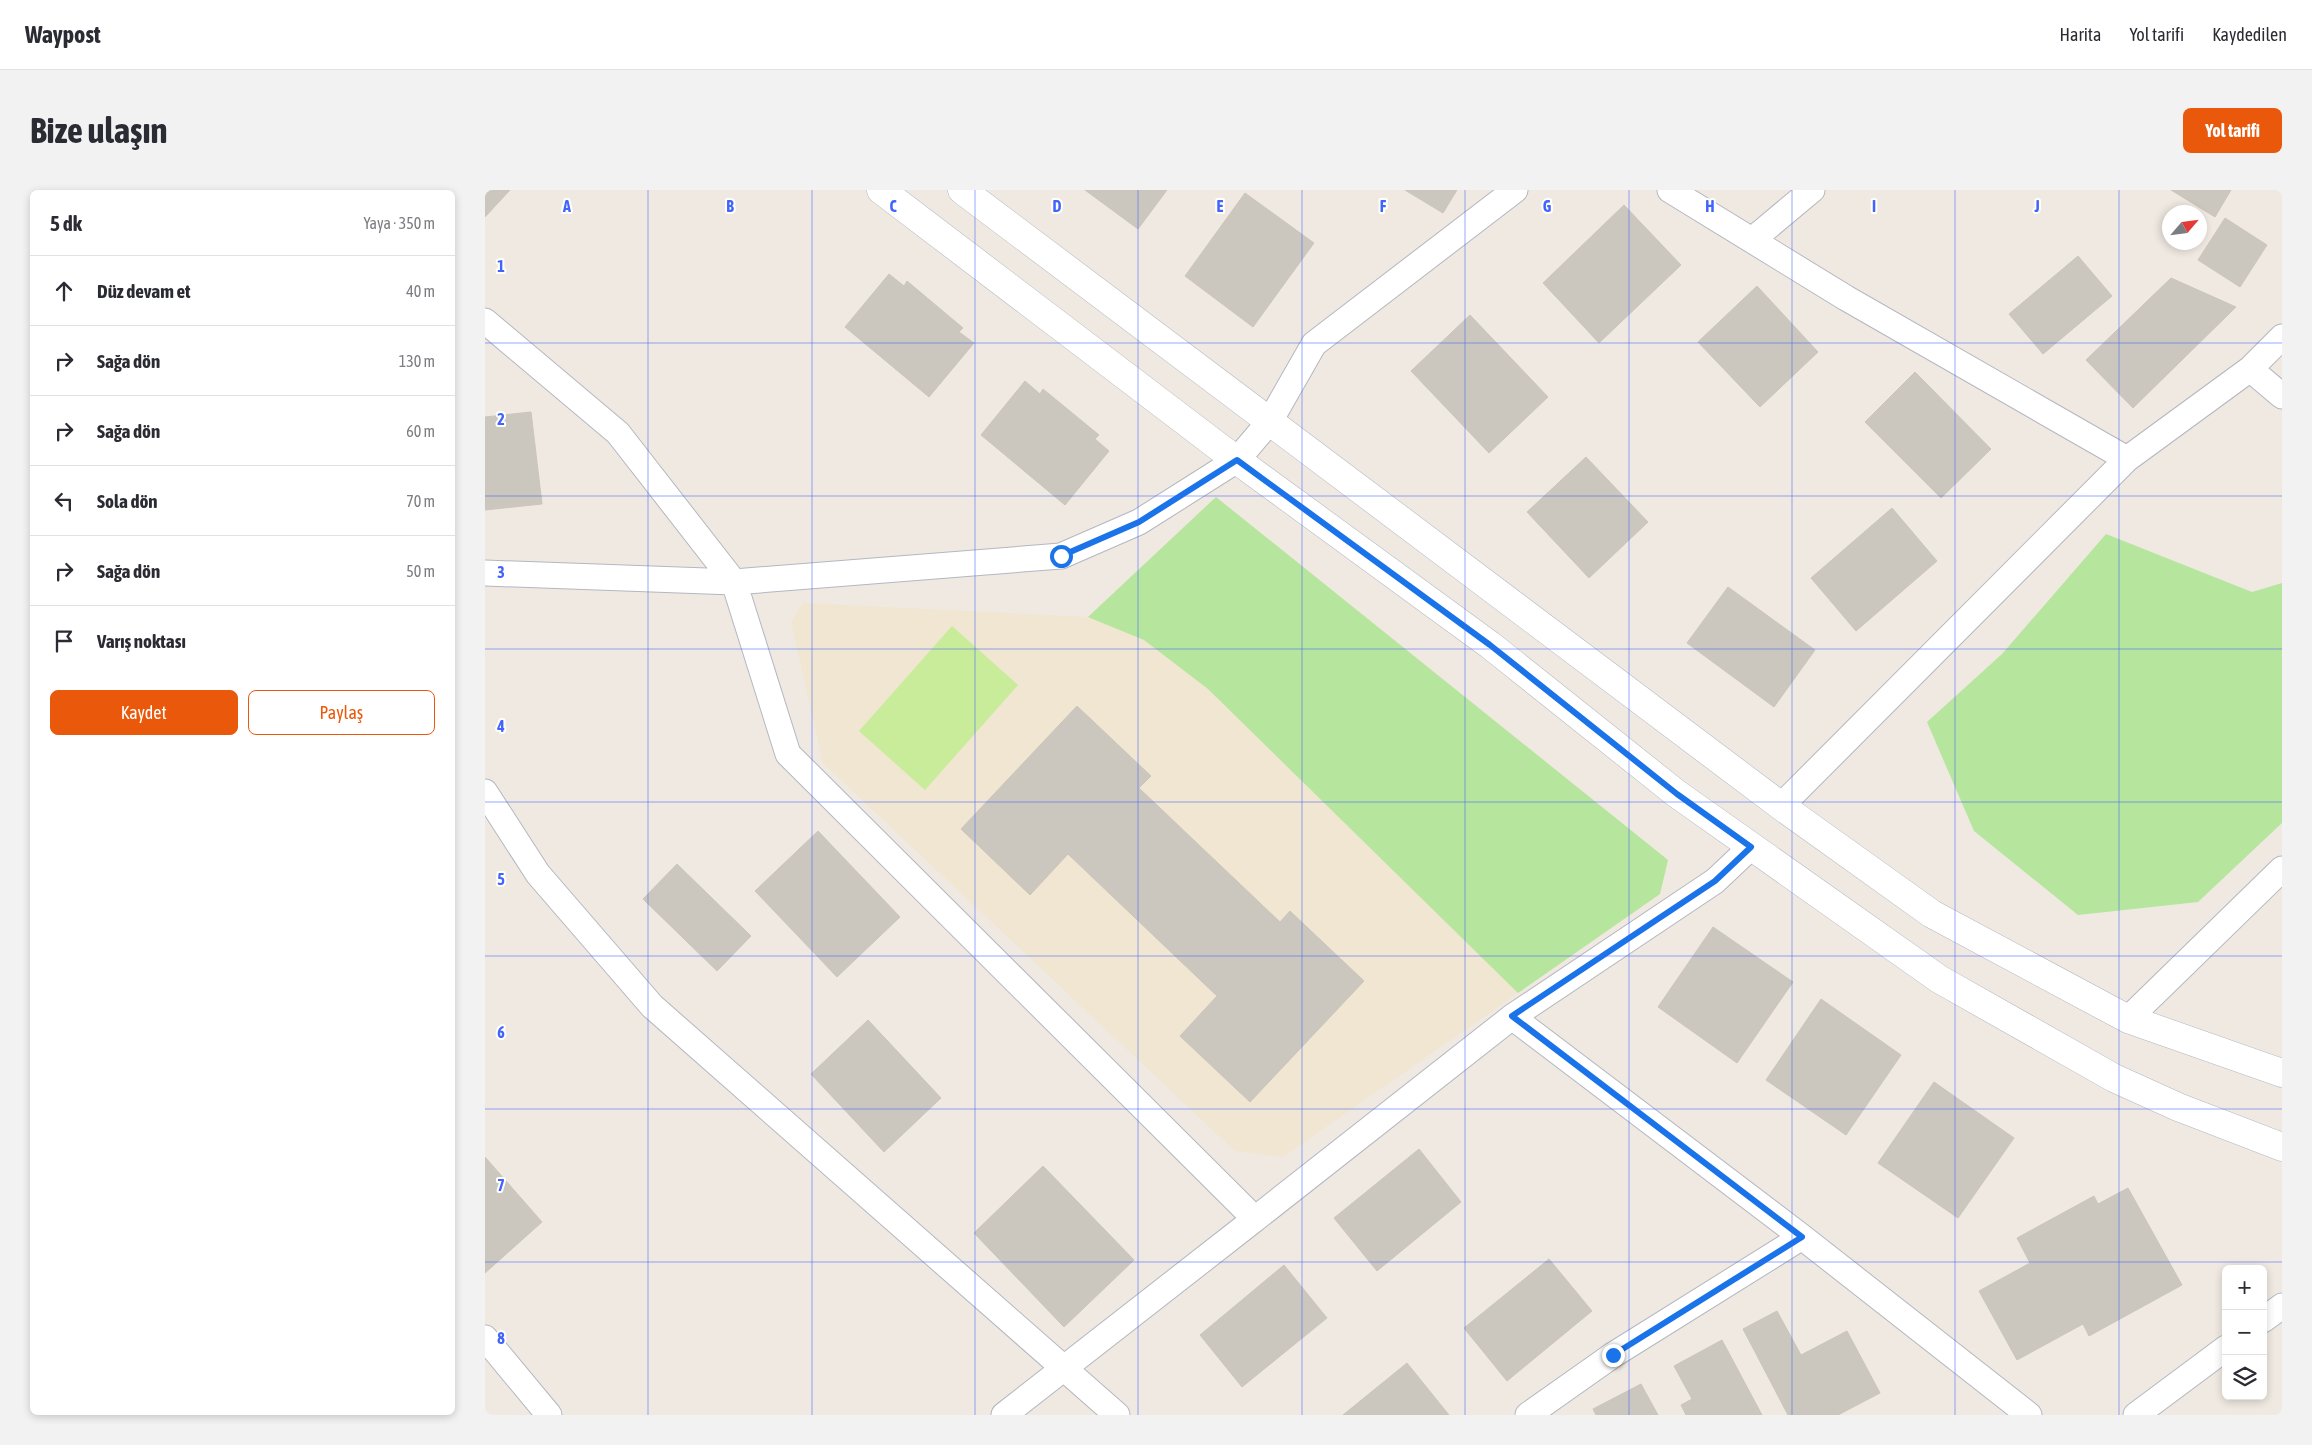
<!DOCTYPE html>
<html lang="tr">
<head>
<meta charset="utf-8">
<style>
	body { margin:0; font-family:"Asap Condensed",sans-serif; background:#f2f2f3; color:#2b2b33 }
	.controls { position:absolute; right:15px; bottom:15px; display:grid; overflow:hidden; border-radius:8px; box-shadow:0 2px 8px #0003 }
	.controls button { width:45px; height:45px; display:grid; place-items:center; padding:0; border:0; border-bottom:1px solid #e1e1e2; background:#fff; color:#2b2b33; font:25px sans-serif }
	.compass { position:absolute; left:1677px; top:15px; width:45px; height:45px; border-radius:50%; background:#fff; box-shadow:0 2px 8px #0003; rotate:62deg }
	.stop { position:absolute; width:15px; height:15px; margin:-11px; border:4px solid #1a73e8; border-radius:50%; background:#fff }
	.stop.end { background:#1a73e8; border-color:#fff; box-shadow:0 1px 5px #0008 }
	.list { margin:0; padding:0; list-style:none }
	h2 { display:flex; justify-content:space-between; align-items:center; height:65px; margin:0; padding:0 20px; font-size:21px }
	h2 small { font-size:16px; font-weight:400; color:#7c7c81 }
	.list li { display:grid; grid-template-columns:32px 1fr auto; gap:15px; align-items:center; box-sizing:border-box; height:70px; padding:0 20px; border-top:1px solid #e1e1e2 }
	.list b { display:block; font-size:19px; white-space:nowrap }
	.list em { font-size:16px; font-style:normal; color:#7c7c81 }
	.actions { display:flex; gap:10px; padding:15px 20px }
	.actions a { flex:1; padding:11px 0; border:1px solid #ea580c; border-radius:8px; text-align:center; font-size:18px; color:#ea580c }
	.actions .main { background:#ea580c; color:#fff }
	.icon { flex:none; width:28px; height:28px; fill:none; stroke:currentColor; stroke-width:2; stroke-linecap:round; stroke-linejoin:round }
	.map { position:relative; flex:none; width:1797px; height:1225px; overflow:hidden; border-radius:8px }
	header { display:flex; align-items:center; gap:30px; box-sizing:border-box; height:70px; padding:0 25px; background:#fff; border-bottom:1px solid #e1e1e2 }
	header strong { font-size:24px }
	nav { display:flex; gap:28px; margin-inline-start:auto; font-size:18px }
	.intro { display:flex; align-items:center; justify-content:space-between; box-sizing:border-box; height:120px; padding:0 30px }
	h1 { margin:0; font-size:35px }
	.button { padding:12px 22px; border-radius:8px; background:#ea580c; color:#fff; font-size:18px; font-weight:700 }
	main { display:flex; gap:30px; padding:0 30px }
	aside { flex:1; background:#fff; border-radius:8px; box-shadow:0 2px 8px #0003 }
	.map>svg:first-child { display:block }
</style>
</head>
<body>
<header>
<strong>Waypost</strong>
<nav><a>Harita</a><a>Yol tarifi</a><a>Kaydedilen</a></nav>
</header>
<div class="intro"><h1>Bize ulaşın</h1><a class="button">Yol tarifi</a></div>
<main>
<aside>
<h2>5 dk<small>Yaya · 350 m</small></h2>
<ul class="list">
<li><svg class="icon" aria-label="ahead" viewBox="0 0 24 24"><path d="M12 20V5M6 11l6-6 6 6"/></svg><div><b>Düz devam et</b></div><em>40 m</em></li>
<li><svg class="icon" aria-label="right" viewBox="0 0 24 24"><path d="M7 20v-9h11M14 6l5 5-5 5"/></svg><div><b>Sağa dön</b></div><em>130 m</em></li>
<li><svg class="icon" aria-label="right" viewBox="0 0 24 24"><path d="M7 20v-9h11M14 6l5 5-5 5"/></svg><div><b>Sağa dön</b></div><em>60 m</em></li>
<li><svg class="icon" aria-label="left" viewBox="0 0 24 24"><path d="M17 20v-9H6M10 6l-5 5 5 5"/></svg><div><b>Sola dön</b></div><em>70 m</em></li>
<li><svg class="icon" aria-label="right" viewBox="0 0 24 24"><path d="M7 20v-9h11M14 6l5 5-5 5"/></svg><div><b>Sağa dön</b></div><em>50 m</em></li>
<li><svg class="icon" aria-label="arrive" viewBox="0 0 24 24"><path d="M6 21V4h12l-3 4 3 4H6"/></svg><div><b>Varış noktası</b></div></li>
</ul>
<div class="actions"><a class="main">Kaydet</a><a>Paylaş</a></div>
</aside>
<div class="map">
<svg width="1797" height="1225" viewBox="0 0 1797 1225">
	<rect width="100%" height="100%" fill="#efe9e1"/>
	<path fill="#f0e6d1" d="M731,307L1183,670L1175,704L798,967L750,961L338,573L306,432L318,413L603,427Z"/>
	<path fill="#b6e59e" d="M731,307L1183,670L1175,704L1033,803L723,499L659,450L603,427Z
		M1621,344L1767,402L1797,393V633L1713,712L1593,725L1489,641L1442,532L1517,464Z"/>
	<path fill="#c9ec9a" d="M467,436L533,495L440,600L374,541Z"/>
	<path fill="#cbc7bf" stroke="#cbc5ba" d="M0,0H25L0,27Z
		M600,0H682L653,39Z
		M920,0H972L958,23Z
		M1686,0H1746L1730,27Z
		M760,3L829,53L768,137L700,86Z
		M1139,15L1196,75L1114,153L1058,93Z
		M1740,28L1782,55L1755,97L1713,70Z
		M1593,66L1627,106L1558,164L1524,124Z
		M404,84L419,96L422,91L478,138L474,142L489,153L444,207L360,137Z
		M1686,88L1751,117L1648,218L1601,170Z
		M1272,96L1333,162L1275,217L1213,152Z
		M985,125L1063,207L1004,263L926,181Z
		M1430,182L1506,259L1456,308L1380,232Z
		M540,191L555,204L558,199L614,245L610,249L624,261L580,315L496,245Z
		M46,222L57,314L0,320V227Z
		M1101,267L1163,332L1104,388L1042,322Z
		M1407,318L1452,371L1371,441L1326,388Z
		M1243,397L1330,460L1289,517L1202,453Z
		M592,516L666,586L654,598L795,732L805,721L879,791L765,912L695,846L732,806L583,664L545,705L476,639Z
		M333,641L415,727L352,787L270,701Z
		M192,674L266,746L232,781L158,709Z
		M1228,737L1308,792L1252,873L1173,817Z
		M1336,809L1416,865L1361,945L1281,890Z
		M383,830L456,908L399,962L326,884Z
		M1449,892L1529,948L1473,1028L1393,973Z
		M934,959L976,1012L892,1081L849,1028Z
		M0,967L57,1032L0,1083Z
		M558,976L649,1070L579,1137L489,1043Z
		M1643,998L1697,1095L1604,1146L1598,1134L1532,1170L1494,1101L1545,1073L1532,1048L1609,1006L1613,1014Z
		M1064,1069L1107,1121L1022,1191L979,1138Z
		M799,1075L842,1128L757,1197L715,1145Z
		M1292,1121L1316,1165L1362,1141L1395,1203L1353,1225H1303L1258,1139Z
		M1237,1150L1277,1225H1201L1196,1215L1207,1209L1189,1176Z
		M922,1173L964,1225H858Z
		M1156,1194L1173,1225H1111L1108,1219Z"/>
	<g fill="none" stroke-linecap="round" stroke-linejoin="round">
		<g stroke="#b4b7c1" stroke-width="27">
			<path id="minor" d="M1185,0L1361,108L1642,269
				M1267,50L1327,0
				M0,131L133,243L249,392L576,366L654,332L752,270L785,231L829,154L1030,0
				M1765,179L1797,206
				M0,383L249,392L303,564L770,1029L1027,827L1317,1047L1544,1225
				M0,602L53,684L167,816L632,1225
				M1296,616L1642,269L1765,179L1797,147
				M1027,827L1230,691L1266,657
				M1643,829L1797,679
				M1778,1130L1797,1116
				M0,1148L64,1225
				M519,1225L770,1029
				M1043,1225L1128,1165L1317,1047
				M1651,1225L1741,1158"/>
		</g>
		<g stroke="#b4b7c1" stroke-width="29">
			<path id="tertiary" d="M396,0L734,257L1005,455L1192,604L1454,789L1629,888L1693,917L1797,957
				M477,0L1296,616L1447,724L1643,829L1797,883"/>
		</g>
		<use href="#minor" stroke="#fff" stroke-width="25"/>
		<use href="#tertiary" stroke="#fff" stroke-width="28"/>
	</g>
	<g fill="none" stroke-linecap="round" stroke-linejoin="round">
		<path stroke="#1a73e8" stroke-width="6" d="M576,366L654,332L752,270L1005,455L1192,604L1266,657L1230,691L1027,826L1317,1047L1128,1165"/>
	</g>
	<path fill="none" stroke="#4264fb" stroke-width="1" stroke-opacity="0.55" d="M163,0V1225M327,0V1225M490,0V1225M653,0V1225M817,0V1225M980,0V1225M1144,0V1225M1307,0V1225M1470,0V1225M1634,0V1225M0,153H1797M0,306H1797M0,459H1797M0,612H1797M0,766H1797M0,919H1797M0,1072H1797"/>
	<g font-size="16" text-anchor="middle" font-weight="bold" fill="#4264fb" stroke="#fff" stroke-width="4" stroke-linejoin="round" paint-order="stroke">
		<text x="82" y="22">A</text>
		<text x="245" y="22">B</text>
		<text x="408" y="22">C</text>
		<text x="572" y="22">D</text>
		<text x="735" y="22">E</text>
		<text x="898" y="22">F</text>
		<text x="1062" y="22">G</text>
		<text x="1225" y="22">H</text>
		<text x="1389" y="22">I</text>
		<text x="1552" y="22">J</text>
		<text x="16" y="82">1</text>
		<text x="16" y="235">2</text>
		<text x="16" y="388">3</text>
		<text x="16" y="542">4</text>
		<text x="16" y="695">5</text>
		<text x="16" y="848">6</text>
		<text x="16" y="1001">7</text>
		<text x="16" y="1154">8</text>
	</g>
</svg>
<div class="controls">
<button>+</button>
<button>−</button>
<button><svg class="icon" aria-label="layers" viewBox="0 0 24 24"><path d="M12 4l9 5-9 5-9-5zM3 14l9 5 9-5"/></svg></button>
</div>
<svg class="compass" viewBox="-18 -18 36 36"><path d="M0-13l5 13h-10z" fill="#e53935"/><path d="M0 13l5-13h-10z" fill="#7c7c81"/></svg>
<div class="stop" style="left:576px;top:366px"></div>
<div class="stop end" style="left:1128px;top:1165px"></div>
</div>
</main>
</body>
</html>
